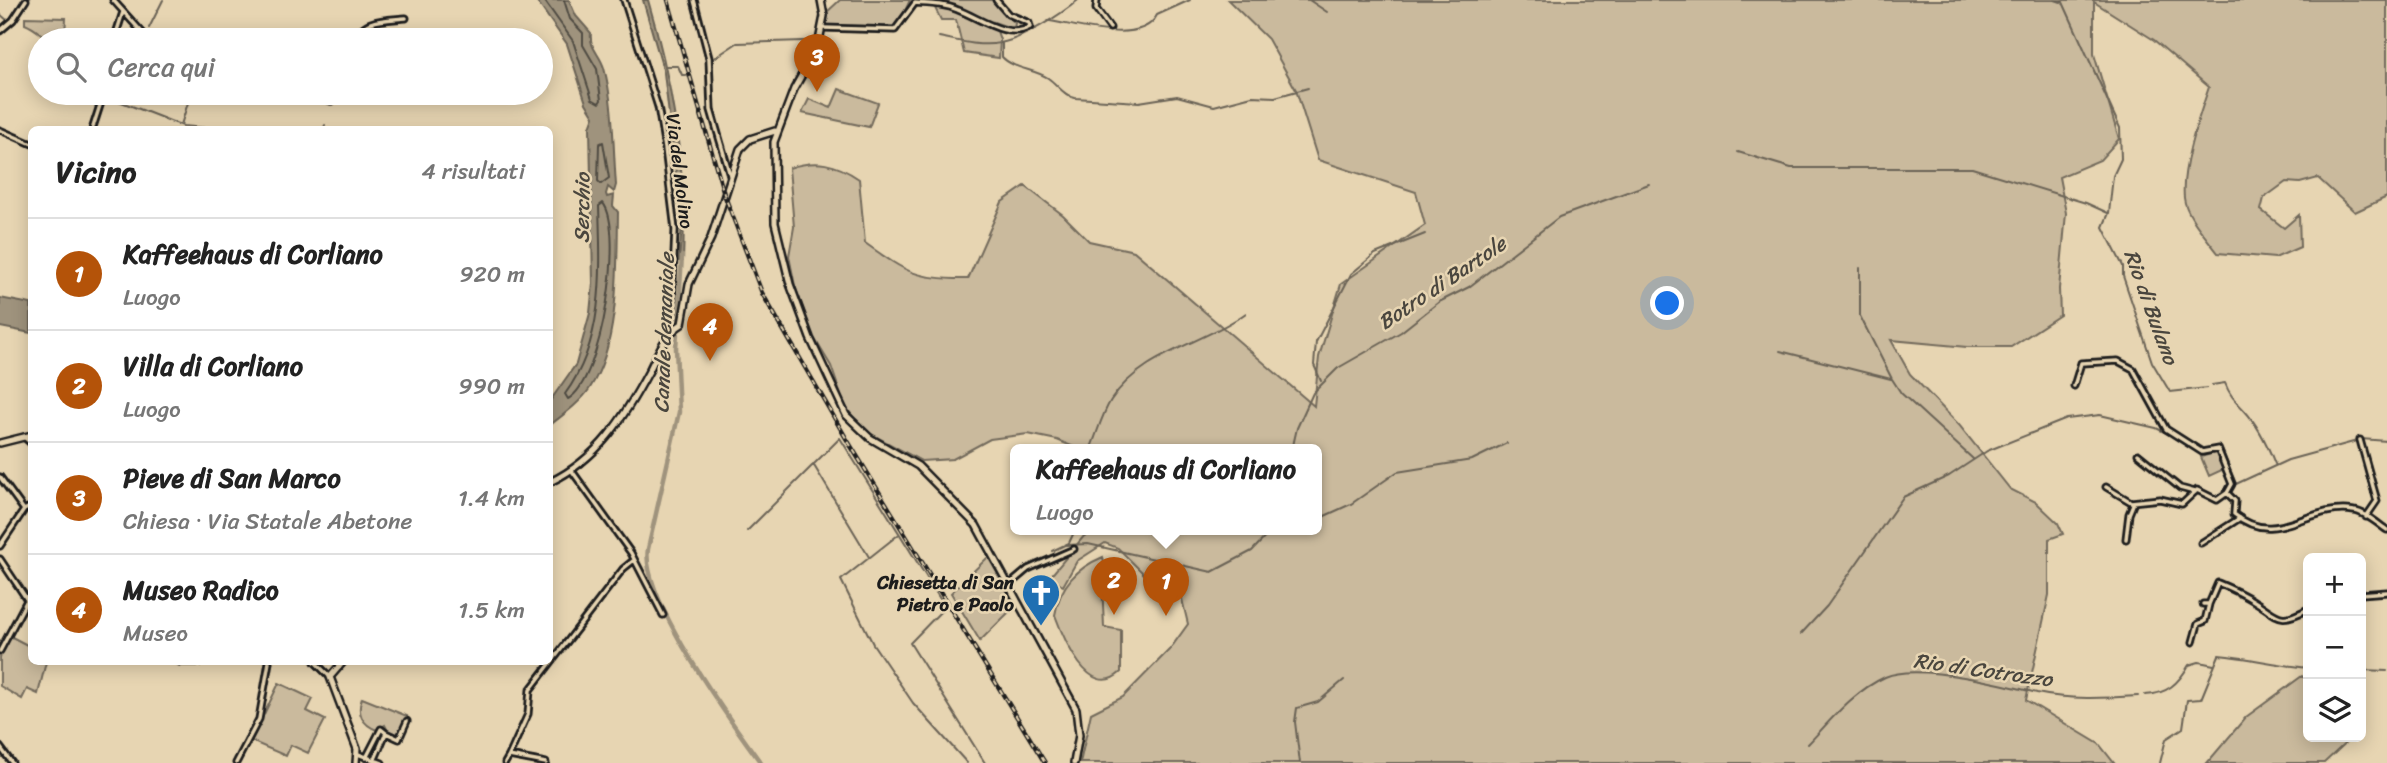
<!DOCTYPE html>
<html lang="it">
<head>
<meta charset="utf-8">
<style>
	body { margin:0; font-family:Sriracha,sans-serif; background:#f2f2f2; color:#222 }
	.controls { position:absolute; right:21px; bottom:21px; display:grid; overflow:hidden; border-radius:10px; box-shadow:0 4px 18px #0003 }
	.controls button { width:63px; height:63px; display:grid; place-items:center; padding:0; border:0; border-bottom:2px solid #e0e0e0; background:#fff; color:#222; font:35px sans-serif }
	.you { position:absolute; left:1668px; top:304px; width:24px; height:24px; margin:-18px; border:5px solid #fff; border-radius:50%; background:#1a73e8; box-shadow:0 0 0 10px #1a73e833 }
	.badge { display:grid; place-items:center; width:46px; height:46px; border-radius:50%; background:#b45309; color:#fff; font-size:23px; font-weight:700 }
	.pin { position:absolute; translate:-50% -58px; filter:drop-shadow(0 2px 4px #0008) }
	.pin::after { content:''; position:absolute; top:37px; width:24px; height:21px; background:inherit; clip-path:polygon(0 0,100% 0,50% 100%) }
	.popup { position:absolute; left:1010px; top:444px; width:312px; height:91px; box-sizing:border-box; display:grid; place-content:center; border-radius:10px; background:#fff; filter:drop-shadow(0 2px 5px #0005); font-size:23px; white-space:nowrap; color:#767676 }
	.popup b { font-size:26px; color:#222 }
	.popup::after { content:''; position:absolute; left:50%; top:100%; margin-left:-14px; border:14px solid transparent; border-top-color:#fff }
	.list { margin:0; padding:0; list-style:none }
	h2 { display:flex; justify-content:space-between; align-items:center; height:91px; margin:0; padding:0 28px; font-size:30px }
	h2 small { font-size:23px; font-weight:400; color:#767676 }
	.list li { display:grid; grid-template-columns:46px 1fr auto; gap:21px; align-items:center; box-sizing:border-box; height:112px; padding:0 28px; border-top:2px solid #e0e0e0 }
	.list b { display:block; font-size:26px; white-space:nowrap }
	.list p { margin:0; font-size:23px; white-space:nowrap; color:#767676 }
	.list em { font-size:23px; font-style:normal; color:#767676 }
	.icon { flex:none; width:38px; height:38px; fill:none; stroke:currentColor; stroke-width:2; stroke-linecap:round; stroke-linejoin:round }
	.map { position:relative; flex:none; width:2387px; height:763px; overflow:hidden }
	.search { position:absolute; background:#fff; box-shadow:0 4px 18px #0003; left:28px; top:28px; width:525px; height:77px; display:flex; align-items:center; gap:18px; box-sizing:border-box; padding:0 24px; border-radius:38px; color:#767676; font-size:26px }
	.panel { position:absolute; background:#fff; box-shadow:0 4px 18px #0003; left:28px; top:126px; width:525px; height:539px; border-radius:10px }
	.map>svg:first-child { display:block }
</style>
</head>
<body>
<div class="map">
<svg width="2387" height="763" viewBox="0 0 2387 763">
	<rect width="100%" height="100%" fill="#e7d5b2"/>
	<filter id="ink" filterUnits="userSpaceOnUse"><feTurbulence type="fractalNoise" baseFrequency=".0143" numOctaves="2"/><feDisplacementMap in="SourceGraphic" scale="14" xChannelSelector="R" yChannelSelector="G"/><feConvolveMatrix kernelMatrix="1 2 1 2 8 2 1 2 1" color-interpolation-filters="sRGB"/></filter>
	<g filter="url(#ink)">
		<path fill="#caba9d" stroke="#736b5c" stroke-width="2" d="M840,0H910L899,24L889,29L826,26V13Z
			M931,0H993L1015,23L1014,29L994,22L1000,40L999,58L964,53L956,20H941Z
			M1228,0H2387V197L2355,212L2318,178L2300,183L2286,182L2264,198L2261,210L2284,228L2299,215L2300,247L2275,258L2218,253C2207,238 2186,216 2184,198C2181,167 2199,117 2209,87L2154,40L2094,2V54L2119,139L2100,160L2059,177L2066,213L2059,289L2060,315L2011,347H1967L1891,340L1910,374L1959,425L2010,489L2036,502L2058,523L2063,534L2049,539V595L2026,700L2099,744L2114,763H1080L1091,713L1123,697L1170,649L1188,624L1181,595L1159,589L1118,548L1105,543L1077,561L1063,586L1049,578L1084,536L1097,530H1316V450H1081L1057,440L1028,434L990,439L953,459L921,461L862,429L844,404L831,366L813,336L795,286L789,256L794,227L789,168C816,159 836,163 859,179L865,243C906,272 916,280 968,279L1002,202L1025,186L1063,215L1089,241L1134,251L1314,406L1319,357L1341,284L1425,225L1416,192L1318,160L1296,90L1268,39Z
			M25,17L66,18L65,34C45,47 45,32 25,24Z
			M839,89L878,103L869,127L802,113L809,99L831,108Z
			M2217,452L2224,469L2209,476L2201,457Z
			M988,557L1016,605L980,641L951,593Z
			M1103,557L1106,570L1102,581L1104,627L1121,630V672C1089,702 1063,637 1055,615C1060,585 1077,568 1103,557Z
			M10,636L31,647L32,662H46L38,694L27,689L22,699L0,686V657Z
			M2302,676L2308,681V737H2352L2324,763H2207L2246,717Z
			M279,683L313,699L307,711L325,720L308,753L291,745L286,756L251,741Z
			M362,698L407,716L398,737L389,733L385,725L377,730C363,725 356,714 362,698Z"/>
		<path fill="#9f937d" stroke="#6b6356" stroke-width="2" d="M536,0H569L576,16L591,33C589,48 600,54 604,68C614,104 613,147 616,185L614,192L608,187L606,194L607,197L614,195L613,206L618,212C617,265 620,343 590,388C581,402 563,415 550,425V401L576,364L590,313L593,283L590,127L594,116L586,103L567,44Z
			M643,0H648C673,84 687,173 683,261H679L682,224L664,73Z
			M0,298L31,304V333L0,327Z"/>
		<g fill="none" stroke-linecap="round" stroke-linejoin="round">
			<path stroke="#504c43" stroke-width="2" d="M544,0L573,41L592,99L599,103L601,100L597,69L583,45V33L570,19L564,0
				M603,142L609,178L601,184L598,181L599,144Z
				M603,203C625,230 602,381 568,399L565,394C605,339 601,271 599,206Z"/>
			<path stroke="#6b6356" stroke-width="2" d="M1309,0L1327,12
				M2055,0L2061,2
				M2062,0L2120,128L2121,159L2113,176L2109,213L2103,227L2123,266V276L2152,362L2170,392L2207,388
				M0,14L8,21
				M1050,21C1077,25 1142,46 1157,15L1190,0
				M149,28L163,0
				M939,37C958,41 981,47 1000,43C1021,40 1062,14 1078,0
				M1002,43V57C1013,69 1034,69 1048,78C1058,85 1063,95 1075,98L1139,102L1177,96L1214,106L1252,96L1275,97L1308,88
				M666,66H678L682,75H686
				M712,66L713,59L737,43L804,41
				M100,111L106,96L183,126L229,130
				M181,125L191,93
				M323,130L325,125
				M24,138L32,142
				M1738,152L1791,168H1972L2086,203L2108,213
				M1860,268V316L1892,379L1901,393L1973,459
				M1780,351L1891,379
				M1321,381L1314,365L1316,342L1351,274L1375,254L1425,234
				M2212,385L2225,383C2230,396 2235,400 2244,410C2257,424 2268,446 2275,464
				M2361,439L2387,441
				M2221,447L2236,484L2288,460L2357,441
				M1090,450C1097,434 1102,414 1111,400C1142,353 1203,344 1246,313
				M1292,450L1297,428L1313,393L1338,368L1401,332L1439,302L1469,287L1559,217L1649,184
				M2203,450L2215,447
				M813,464L869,557
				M1316,520L1351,504L1397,472L1472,460L1507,443
				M747,531L840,438L945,607L910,643L985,763
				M898,535L841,580L873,644L913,703L967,763
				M1268,535L1282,530
				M1066,545L1088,544L1212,572L1252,551L1272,530
				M1052,551L1069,543L1075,530
				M1801,634L1827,606L1903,497L1949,476L1987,451L2067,419L2100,415L2156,428L2181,440
				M2361,670L2387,671
				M2145,695C2167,694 2178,684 2189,665L2199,662L2214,665
				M1808,744C1831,720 1854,691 1885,677C1917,663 2002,684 2037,693C2067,700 2107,698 2138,696
				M1300,763L1295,722L1297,708L1318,702L1344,680
				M2160,763L2166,739L2183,728L2187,700L2201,699L2219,655C2250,658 2278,665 2308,668"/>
			<path stroke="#9f937d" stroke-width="4.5" d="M682,256L676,348L679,412L648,549C640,596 731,722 761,763"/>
			<g stroke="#1c1c1c" stroke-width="9">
				<path id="street" d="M113,0L149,40
					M624,0L658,107L665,148L675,230L671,329
					M694,0L709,58L711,110L730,175
					M1097,0L1096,9L1110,28
					M823,28L895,30L915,3C930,4 945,4 958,10C980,18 1007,40 1030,27L1029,23L1008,14L996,0
					M0,31L13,20L26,0
					M114,40L123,12
					M357,40C359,18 388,20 406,18
					M309,93L331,101L342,93
					M0,130L32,144
					M92,130L104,93
					M2074,386L2081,363L2118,361L2133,369L2166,429L2202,452L2218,449L2232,484L2227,493
					M24,437L32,444
					M2360,440L2377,501L2366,517
					M2138,454L2180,488L2195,492
					M572,471L631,553L663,615
					M0,477L24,510
					M2106,487L2131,502L2160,499L2182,504L2197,490L2217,500L2227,493
					M2227,493L2235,501L2234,514C2277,549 2308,503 2354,511C2365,512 2378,524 2387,530
					M2126,539L2129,514L2134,502
					M2201,543L2240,518
					M0,546L24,510L32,506
					M0,559L28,601
					M1009,585L1028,569L1074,549
					M2361,594L2387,592
					M2203,604H2209L2218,583C2230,588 2243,594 2254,601C2279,616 2278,625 2308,609
					M2193,642L2198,624L2205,621L2209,604
					M0,651L26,602L32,601
					M180,662H204
					M315,662L330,677
					M386,733L399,739L407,721
					M0,747L12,763
					M358,754L382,763
					M509,756L528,714L530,690L623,569L634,560
					M366,758L381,729L386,733L374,761
					M236,763L259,719L269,662
					M505,763L509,756L546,763"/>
			</g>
			<g stroke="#1c1c1c" stroke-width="10">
				<path id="secondary" d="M821,0L824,16L818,46L794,89L774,142L775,223L790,284L810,338L846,415L870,438L918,466L976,525L1076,709L1079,735L1074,763
					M0,443L32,435
					M550,482C598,459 624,418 649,371C658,353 665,334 682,324L689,284L711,238L740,149L750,139L775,131
					M343,662L330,677L357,749L356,763"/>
			</g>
			<use href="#street" stroke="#e7d5b2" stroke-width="3.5"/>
			<use href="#secondary" stroke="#e7d5b2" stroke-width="5"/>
			<g stroke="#1c1c1c" stroke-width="4.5">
				<path id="rail" d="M668,0L724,194L762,293L846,438L1045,763"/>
			</g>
			<use href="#rail" stroke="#e7d5b2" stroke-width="2" stroke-dasharray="5" stroke-linecap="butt"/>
		</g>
	</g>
	<defs>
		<g id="church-pin" transform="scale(2.0125)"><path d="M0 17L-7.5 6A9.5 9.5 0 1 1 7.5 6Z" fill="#1f6fb2" stroke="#e7d5b2"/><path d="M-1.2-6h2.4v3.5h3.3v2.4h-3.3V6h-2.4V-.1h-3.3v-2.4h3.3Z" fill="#fff"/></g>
	</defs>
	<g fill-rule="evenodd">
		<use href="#church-pin" x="1041" y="593"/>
	</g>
	<g text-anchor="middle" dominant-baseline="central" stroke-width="5" stroke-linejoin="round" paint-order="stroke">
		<g font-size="19" fill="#1c1c1c" stroke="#e7d5b2">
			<text transform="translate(680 171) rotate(83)">Via del Molino</text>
		</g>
		<g font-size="19" font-weight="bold" fill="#1c1c1c" stroke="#e7d5b2" text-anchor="end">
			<text x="1014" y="582">Chiesetta di San<tspan x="1014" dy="22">Pietro e Paolo</tspan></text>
		</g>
		<g font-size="21" font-style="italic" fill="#4a463e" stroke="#e7d5b2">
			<text transform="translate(582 208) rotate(-89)">Serchio</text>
			<text transform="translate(1442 283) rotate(-34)">Botro di Bartole</text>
			<text transform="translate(2151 307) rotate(70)">Rio di Bulano</text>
			<text transform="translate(664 333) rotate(-88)">Canale demaniale</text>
			<text transform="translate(1983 670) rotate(8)">Rio di Cotrozzo</text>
		</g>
	</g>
</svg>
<div class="controls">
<button>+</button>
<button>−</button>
<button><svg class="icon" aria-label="layers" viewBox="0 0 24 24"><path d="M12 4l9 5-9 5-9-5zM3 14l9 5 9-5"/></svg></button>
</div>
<div class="you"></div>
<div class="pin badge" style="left:1166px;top:616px">1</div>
<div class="popup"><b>Kaffeehaus di Corliano</b>Luogo</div>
<div class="pin badge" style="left:1114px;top:615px">2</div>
<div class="pin badge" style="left:817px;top:92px">3</div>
<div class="pin badge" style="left:710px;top:361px">4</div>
<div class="search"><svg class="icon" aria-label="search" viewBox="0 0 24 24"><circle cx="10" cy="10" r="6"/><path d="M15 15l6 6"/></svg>Cerca qui</div>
<section class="panel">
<h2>Vicino<small>4 risultati</small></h2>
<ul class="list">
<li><span class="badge">1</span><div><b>Kaffeehaus di Corliano</b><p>Luogo</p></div><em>920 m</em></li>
<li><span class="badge">2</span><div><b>Villa di Corliano</b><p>Luogo</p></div><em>990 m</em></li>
<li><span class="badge">3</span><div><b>Pieve di San Marco</b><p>Chiesa · Via Statale Abetone</p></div><em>1.4 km</em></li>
<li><span class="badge">4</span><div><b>Museo Radico</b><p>Museo</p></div><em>1.5 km</em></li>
</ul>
</section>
</div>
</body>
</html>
